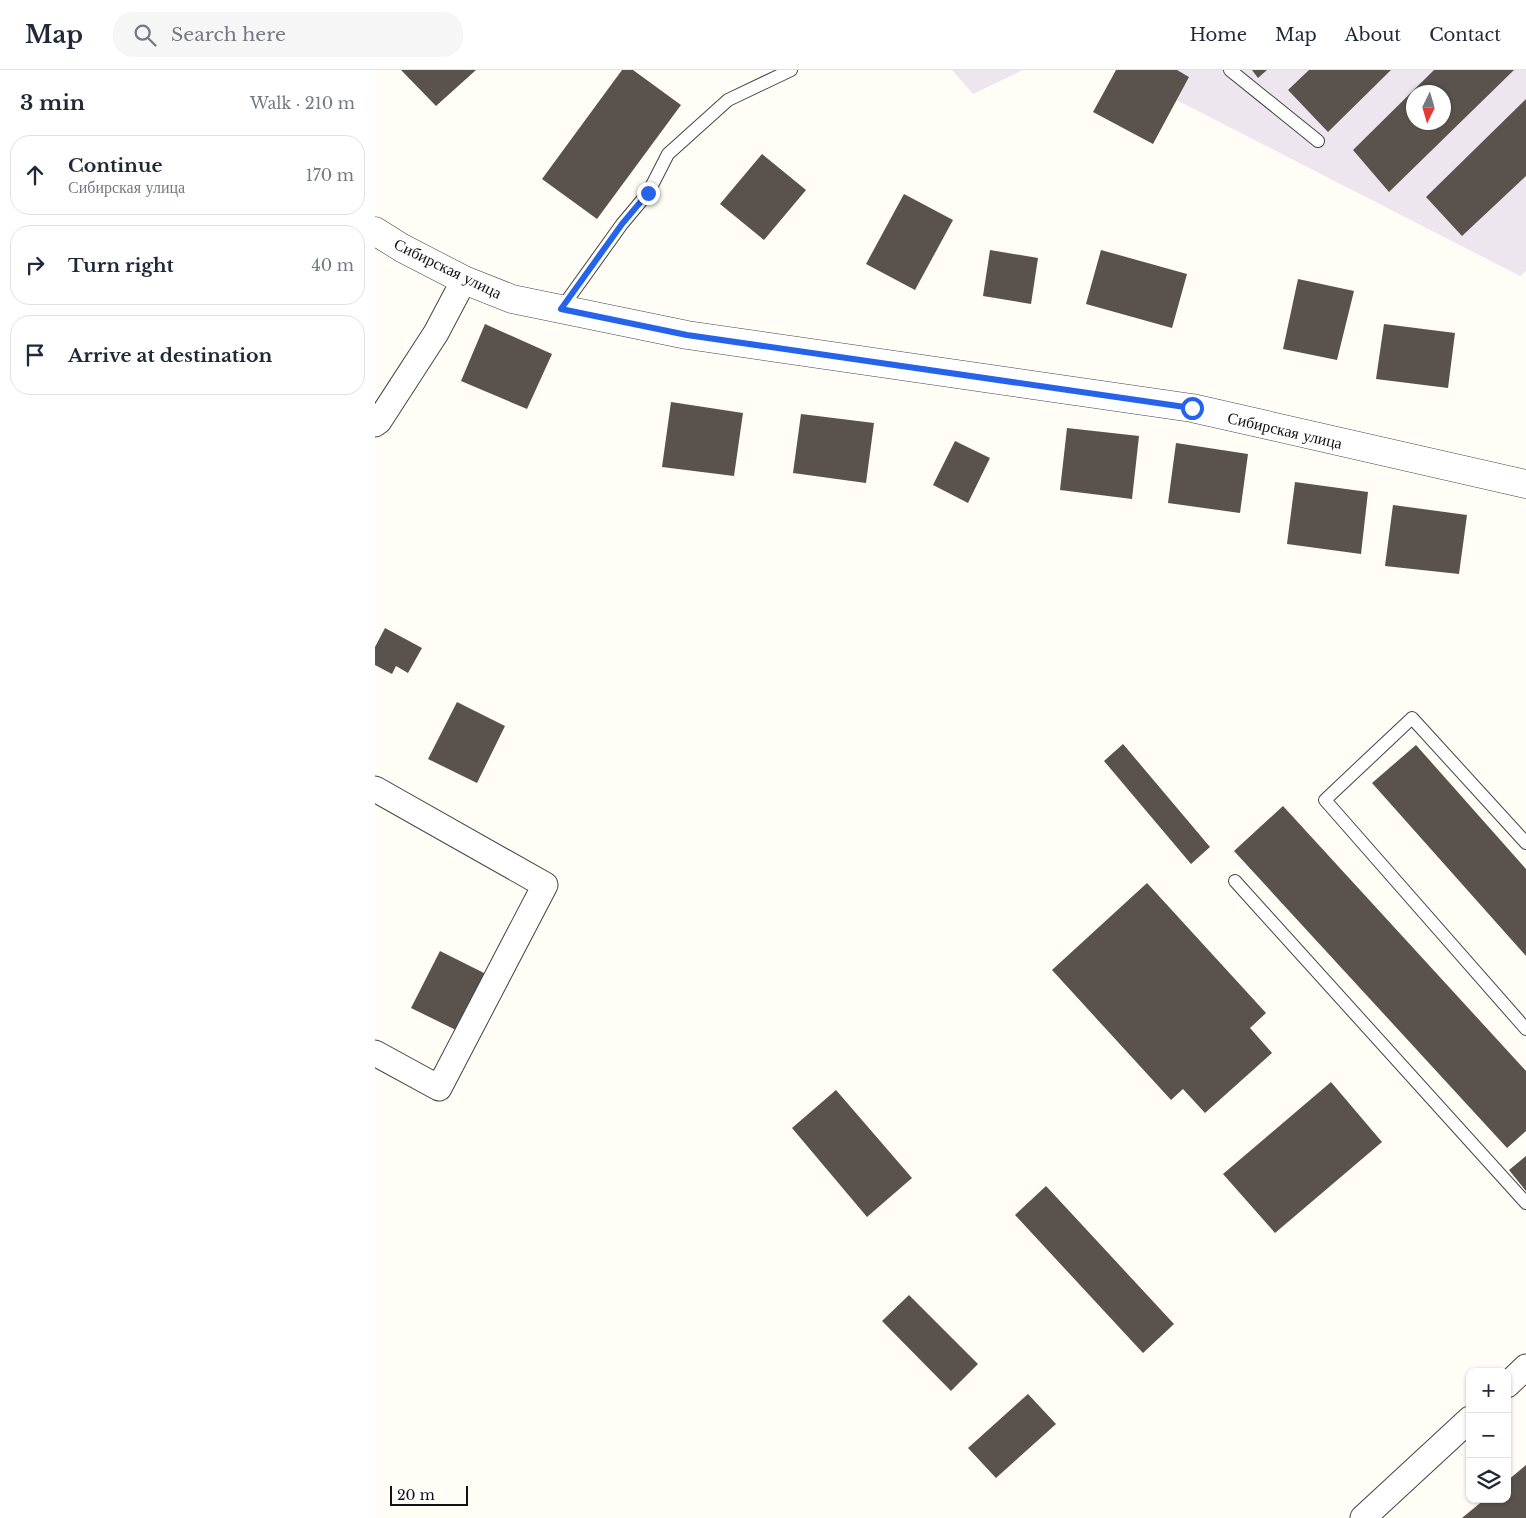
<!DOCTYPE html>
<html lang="en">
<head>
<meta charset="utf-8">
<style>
	body { margin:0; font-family:"Libre Baskerville",serif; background:#f6f6f7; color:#1f2937 }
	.controls { position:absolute; right:15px; bottom:15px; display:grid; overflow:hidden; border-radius:10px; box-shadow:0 1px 4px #0004 }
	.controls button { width:45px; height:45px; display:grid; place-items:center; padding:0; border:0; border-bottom:1px solid #e0e1e3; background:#fff; color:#1f2937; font:25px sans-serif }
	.compass { position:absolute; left:1031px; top:15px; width:45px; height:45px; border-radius:50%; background:#fff; box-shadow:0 1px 4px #0004; rotate:185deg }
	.scale { position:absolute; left:15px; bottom:12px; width:78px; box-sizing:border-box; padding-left:5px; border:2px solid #111; border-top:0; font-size:14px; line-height:18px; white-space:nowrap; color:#111; -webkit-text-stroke:4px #fff; paint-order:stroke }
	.stop { position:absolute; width:15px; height:15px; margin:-11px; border:4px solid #2563eb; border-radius:50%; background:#fff }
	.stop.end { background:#2563eb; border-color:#fff; box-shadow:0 1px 5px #0008 }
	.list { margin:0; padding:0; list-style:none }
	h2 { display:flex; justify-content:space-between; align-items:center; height:65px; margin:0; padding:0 20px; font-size:21px }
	h2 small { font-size:16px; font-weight:400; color:#747a83 }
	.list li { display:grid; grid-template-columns:32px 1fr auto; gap:15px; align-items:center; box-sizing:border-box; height:80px; margin:0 10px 10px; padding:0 10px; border:1px solid #e0e1e3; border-radius:20px }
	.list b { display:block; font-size:19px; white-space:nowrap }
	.list p { margin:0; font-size:16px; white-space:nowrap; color:#747a83 }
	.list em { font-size:16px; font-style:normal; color:#747a83 }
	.icon { flex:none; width:28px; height:28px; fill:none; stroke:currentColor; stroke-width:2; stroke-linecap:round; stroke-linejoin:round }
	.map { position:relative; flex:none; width:1151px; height:1448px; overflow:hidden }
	header { display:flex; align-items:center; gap:30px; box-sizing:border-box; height:70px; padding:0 25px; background:#fff; border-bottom:1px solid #e0e1e3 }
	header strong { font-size:24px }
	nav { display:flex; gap:28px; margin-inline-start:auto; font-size:18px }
	.search { width:350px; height:45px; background:#f6f6f7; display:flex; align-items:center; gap:12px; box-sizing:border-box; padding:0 18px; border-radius:20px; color:#747a83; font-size:19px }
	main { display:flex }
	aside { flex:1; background:#fff }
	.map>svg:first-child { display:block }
</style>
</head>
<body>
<header>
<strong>Map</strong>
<div class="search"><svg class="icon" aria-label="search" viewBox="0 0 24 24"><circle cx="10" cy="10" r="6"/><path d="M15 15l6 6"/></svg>Search here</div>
<nav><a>Home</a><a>Map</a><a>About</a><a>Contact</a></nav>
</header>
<main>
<aside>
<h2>3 min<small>Walk · 210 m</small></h2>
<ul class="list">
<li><svg class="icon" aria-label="ahead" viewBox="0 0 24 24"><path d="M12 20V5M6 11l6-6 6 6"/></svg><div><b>Continue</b><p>Сибирская улица</p></div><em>170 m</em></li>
<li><svg class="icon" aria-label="right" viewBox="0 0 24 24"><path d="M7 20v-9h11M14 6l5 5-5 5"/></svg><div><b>Turn right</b></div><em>40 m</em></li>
<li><svg class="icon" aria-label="arrive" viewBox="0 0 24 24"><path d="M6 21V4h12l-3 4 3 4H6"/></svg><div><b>Arrive at destination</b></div></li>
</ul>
</aside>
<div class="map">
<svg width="1151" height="1448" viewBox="0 0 1151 1448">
	<rect width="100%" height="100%" fill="#fffdf5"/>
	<path fill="#eee6ef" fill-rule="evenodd" d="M577,0H648L598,24Z
		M743,0H1151V201L1145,206ZM1038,22H1068V52H1038Z"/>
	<path fill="#5a524d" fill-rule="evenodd" d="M26,0H101L61,36Z
		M247,0H258L306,35L222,149L167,109Z
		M741,0H802L814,7L778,74L718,42Z
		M877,0H892L883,8Z
		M934,0H1016L953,62L913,20Z
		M1059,0H1139L1014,122L978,80ZM1038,22H1068V52H1038Z
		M1151,29V106L1087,166L1051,127Z
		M387,84L431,120L389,170L345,134Z
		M529,124L578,150L540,220L491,194Z
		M615,180L663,188L656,234L608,226Z
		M726,180L812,204L797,258L711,234Z
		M923,209L979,221L962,290L908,279Z
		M110,254L177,284L152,339L86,311Z
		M1009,254L1080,263L1073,318L1001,309Z
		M296,332L368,343L359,406L287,397Z
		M426,344L499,353L491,413L418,403Z
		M692,358L764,366L757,429L685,420Z
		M580,371L615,388L593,433L558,415Z
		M801,373L873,384L865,443L793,433Z
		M920,412L993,422L986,484L912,474Z
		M1018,435L1092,445L1084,504L1010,496Z
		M10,558L47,578L33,603L21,596L17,604L0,595V577Z
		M82,632L130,656L102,713L53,689Z
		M748,674L835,777L816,794L729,691Z
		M1041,675L1151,799V886L997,713Z
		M908,736L1151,1001V1061L1132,1078L859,781Z
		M772,813L891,943L875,958L897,983L830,1043L808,1019L796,1030L677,900Z
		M65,881L113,905L85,962L36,938Z
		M956,1012L1007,1072L900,1163L848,1104Z
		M461,1020L537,1108L492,1147L417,1058Z
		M1151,1086V1121L1134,1100Z
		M671,1116L799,1254L768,1283L640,1145Z
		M534,1225L603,1294L576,1321L507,1251Z
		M653,1324L681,1354L621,1408L593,1378Z
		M1151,1395V1448H1087L1110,1429H1132V1411Z"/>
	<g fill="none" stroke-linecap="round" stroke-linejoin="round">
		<g stroke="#444" stroke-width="14">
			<path id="service" d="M855,0L943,71
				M186,239L247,154L273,123L293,84L353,30L416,0
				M1151,773L1037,648L950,730L1151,959
				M860,811L1151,1133"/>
		</g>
		<g stroke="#444" stroke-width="27">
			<path id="minor" d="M0,354L4,351L61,263L89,210
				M0,719L170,815L64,1018L0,983
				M1132,1315L1151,1297
				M988,1448L1095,1349"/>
		</g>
		<g stroke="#444" stroke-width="29">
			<path id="tertiary" d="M0,161L27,178L89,210L137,229L312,265L817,338L1151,414"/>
		</g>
		<use href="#service" stroke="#fff" stroke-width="12"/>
		<use href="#minor" stroke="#fff" stroke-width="25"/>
		<use href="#tertiary" stroke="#fff" stroke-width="28"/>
	</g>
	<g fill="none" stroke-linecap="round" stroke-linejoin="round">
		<path stroke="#2563eb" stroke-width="6" d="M273,123L247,154L186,239L312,265L817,338"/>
	</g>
	<g text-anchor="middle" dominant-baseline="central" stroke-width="5" stroke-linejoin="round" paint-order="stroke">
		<g font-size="16" fill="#111" stroke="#fff">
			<text transform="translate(73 198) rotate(26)">Сибирская улица</text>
			<text transform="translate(910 360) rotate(13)">Сибирская улица</text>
		</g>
	</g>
</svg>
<div class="controls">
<button>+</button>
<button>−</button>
<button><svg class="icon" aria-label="layers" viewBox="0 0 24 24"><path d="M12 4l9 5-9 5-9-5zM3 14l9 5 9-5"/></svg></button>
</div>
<svg class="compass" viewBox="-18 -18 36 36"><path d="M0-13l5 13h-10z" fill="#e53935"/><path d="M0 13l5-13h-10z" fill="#747a83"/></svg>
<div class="scale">20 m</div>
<div class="stop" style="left:817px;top:338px"></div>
<div class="stop end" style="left:273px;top:123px"></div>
</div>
</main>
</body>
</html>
